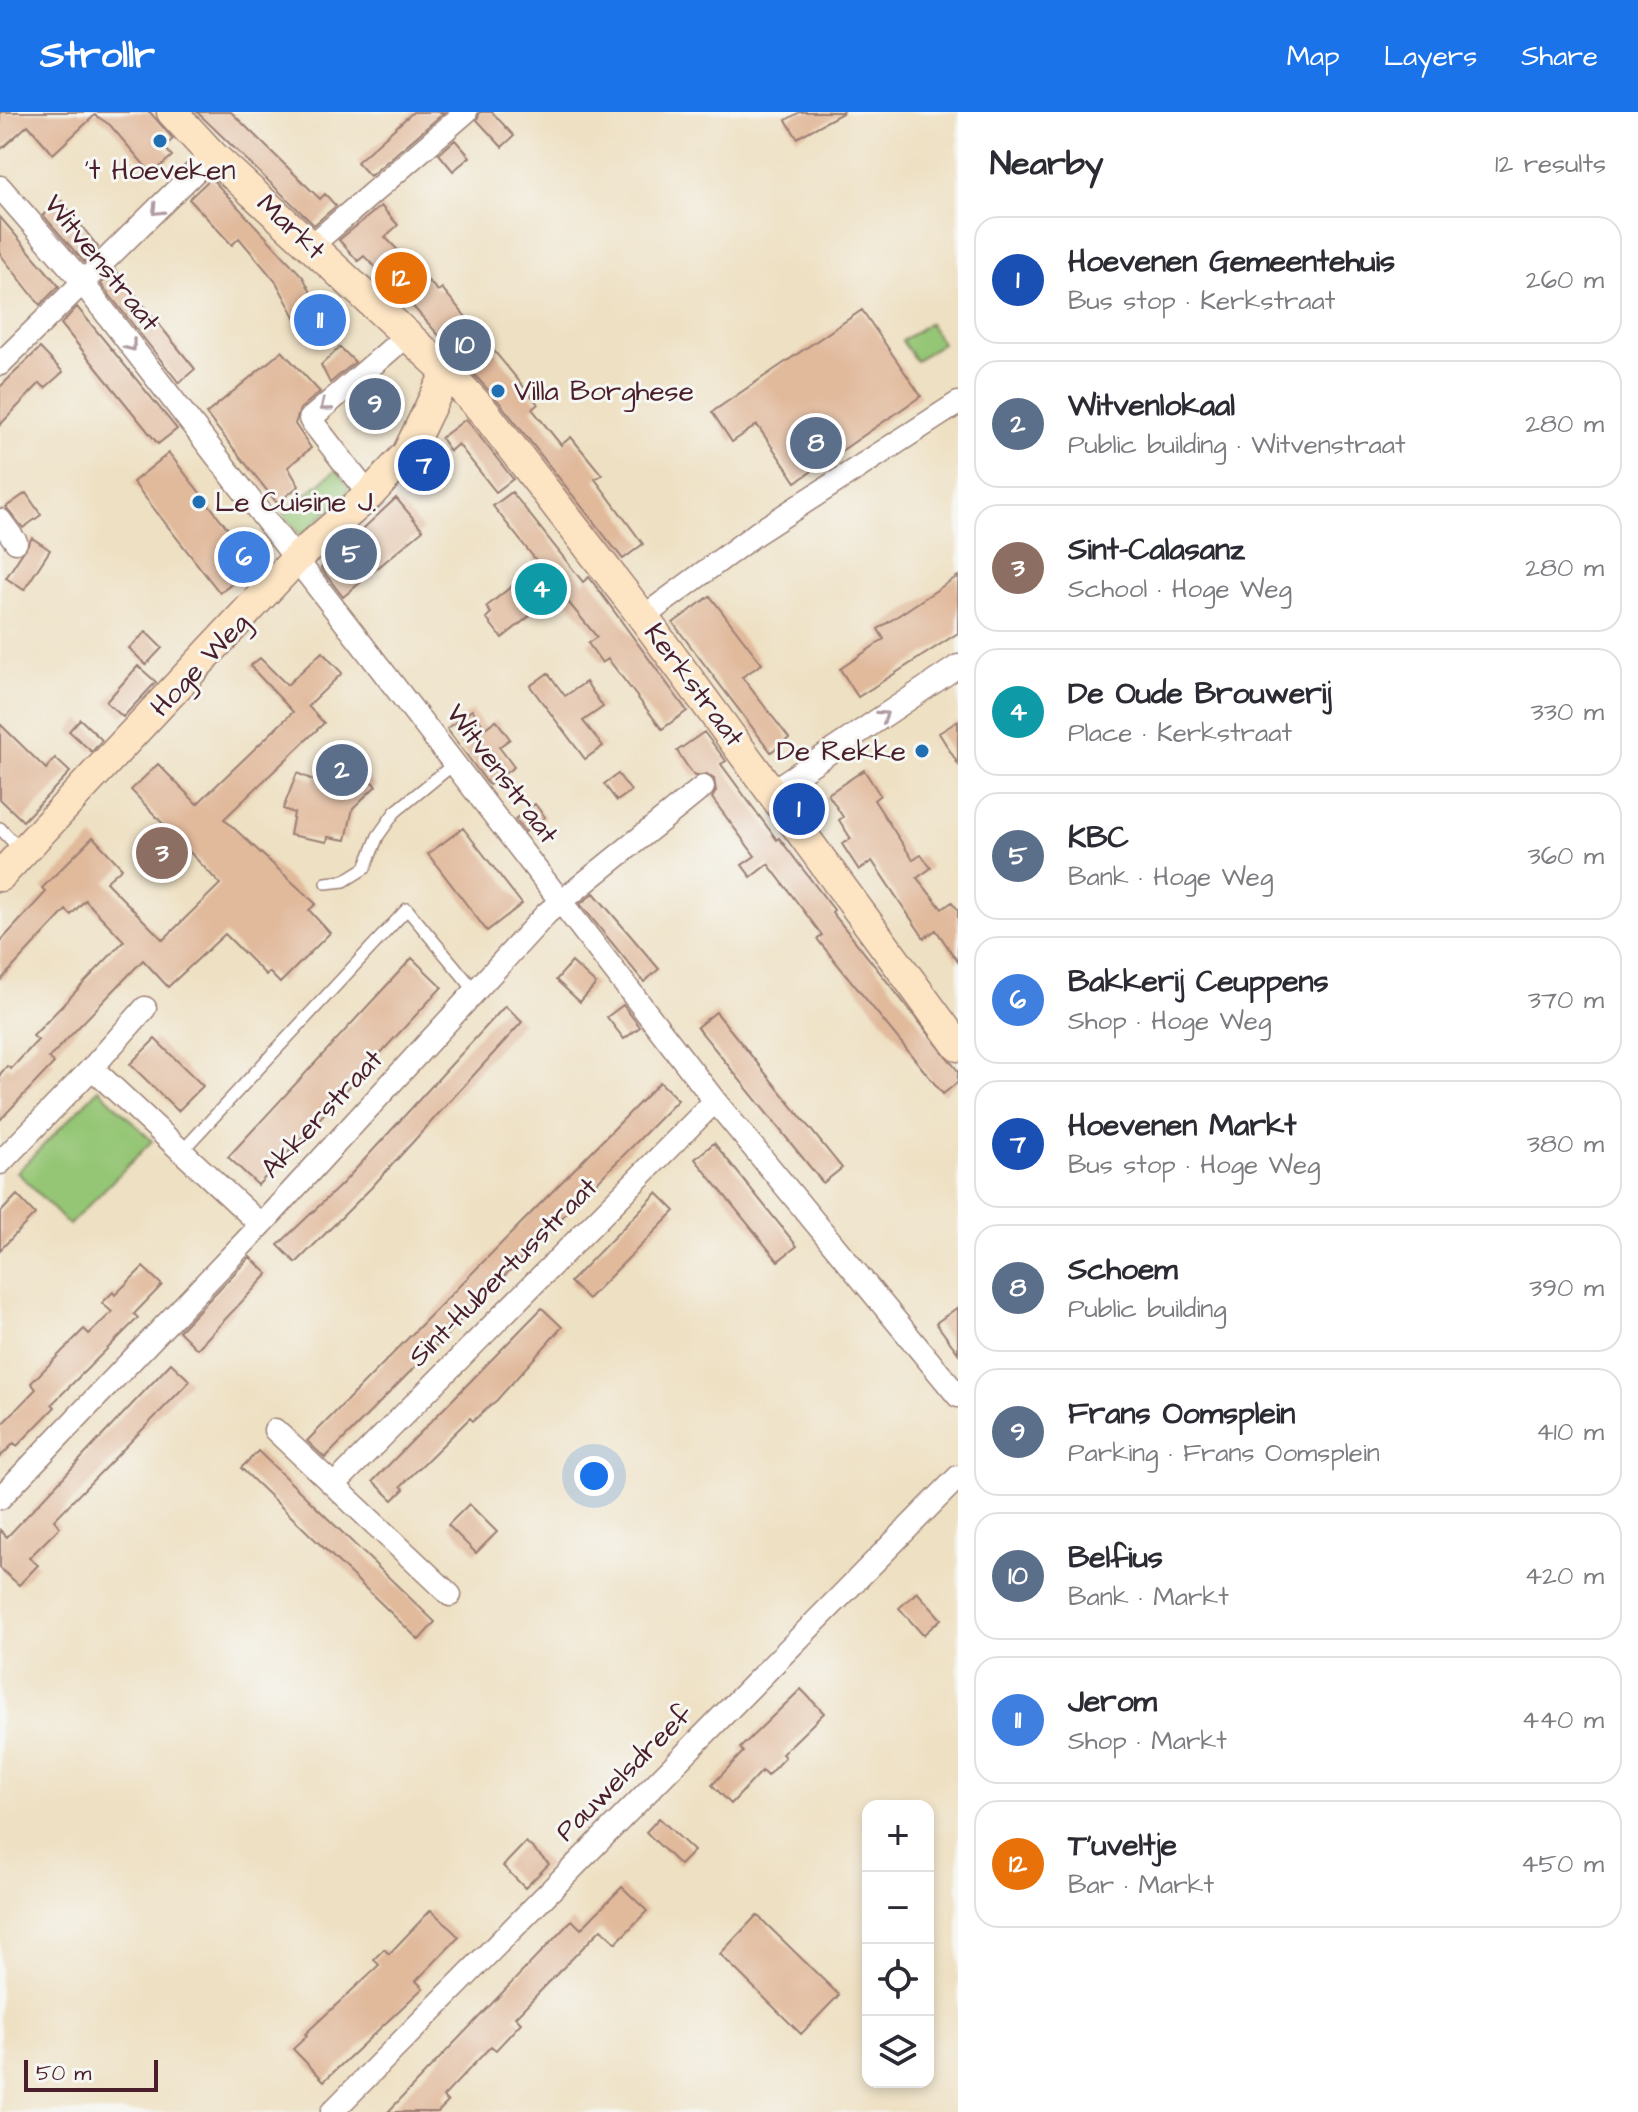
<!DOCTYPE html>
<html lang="en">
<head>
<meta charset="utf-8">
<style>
	body { margin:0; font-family:"Architects Daughter",sans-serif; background:#f7f7f7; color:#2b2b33 }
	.controls { position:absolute; right:24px; bottom:24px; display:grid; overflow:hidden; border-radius:16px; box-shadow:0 4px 12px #0003 }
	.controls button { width:72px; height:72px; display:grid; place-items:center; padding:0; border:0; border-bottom:2px solid #e1e1e2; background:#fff; color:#2b2b33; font:40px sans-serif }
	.scale { position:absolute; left:24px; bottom:20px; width:134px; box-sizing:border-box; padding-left:8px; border:4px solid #4a1f2b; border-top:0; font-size:22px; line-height:28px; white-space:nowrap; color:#4a1f2b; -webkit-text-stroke:6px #f6f6f2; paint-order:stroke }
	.you { position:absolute; left:594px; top:1364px; width:28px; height:28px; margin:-20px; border:6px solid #fff; border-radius:50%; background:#1a73e8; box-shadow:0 0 0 12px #1a73e833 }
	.badge { display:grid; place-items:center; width:52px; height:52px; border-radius:50%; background:#1a73e8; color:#fff; font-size:26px; font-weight:700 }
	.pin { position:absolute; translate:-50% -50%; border:4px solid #fff; box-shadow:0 2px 8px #0006 }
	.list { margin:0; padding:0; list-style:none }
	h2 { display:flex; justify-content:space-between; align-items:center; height:104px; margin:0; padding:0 32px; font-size:34px }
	h2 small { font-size:26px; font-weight:400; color:#7c7c81 }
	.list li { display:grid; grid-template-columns:52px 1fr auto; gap:24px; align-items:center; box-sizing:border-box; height:128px; margin:0 16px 16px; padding:0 16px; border:2px solid #e1e1e2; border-radius:24px }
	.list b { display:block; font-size:30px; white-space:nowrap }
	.list p { margin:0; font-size:26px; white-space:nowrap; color:#7c7c81 }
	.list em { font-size:26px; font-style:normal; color:#7c7c81 }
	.icon { flex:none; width:44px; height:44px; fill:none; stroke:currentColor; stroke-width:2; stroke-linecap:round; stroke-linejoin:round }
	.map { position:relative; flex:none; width:958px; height:2000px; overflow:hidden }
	header { display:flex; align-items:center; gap:48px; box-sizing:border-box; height:112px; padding:0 40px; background:#1a73e8; color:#fff }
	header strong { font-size:38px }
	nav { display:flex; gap:44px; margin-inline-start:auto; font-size:28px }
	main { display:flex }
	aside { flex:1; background:#fff }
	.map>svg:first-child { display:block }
</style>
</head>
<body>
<header>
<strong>Strollr</strong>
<nav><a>Map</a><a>Layers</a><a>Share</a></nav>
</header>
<main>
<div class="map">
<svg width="958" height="2000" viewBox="0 0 958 2000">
	<rect width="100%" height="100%" fill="#f6f6f2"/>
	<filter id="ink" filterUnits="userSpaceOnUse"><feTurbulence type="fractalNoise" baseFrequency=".0125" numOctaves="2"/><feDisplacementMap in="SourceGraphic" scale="16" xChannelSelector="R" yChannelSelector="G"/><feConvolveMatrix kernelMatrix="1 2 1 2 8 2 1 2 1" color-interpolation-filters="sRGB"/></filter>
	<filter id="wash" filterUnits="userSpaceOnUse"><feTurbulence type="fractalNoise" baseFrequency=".006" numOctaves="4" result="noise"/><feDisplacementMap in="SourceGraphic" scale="32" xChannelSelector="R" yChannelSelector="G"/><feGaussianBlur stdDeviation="1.8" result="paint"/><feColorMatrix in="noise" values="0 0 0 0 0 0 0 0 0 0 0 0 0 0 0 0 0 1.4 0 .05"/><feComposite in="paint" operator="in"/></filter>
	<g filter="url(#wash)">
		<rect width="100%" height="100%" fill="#eee0c2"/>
		<path fill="#95c676" stroke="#707250" stroke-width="2" d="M929,211L942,231L916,249L902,229Z
			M336,358L348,374V380L301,424L283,401Z
			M99,977L152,1029L69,1113L17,1060Z"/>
		<g id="blocks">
			<path fill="#e1b99b" d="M0,0H150L173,27L164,35L172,44L152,62L110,13L95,3L53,42L28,13L0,38Z
				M197,0H231L320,87L325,82L336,94L314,113Z
				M413,0H445L370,64L357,50Z
				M480,0H492L514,24L502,35L477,8Z
				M800,0H844L797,26L786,8Z
				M455,28L470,45L453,59L439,42Z
				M211,66L303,165L327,211L305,223L276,170L239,126L232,133L189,87Z
				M62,89L98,135L84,150L43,103Z
				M381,94L398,113L385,125L438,179L442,176L538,292L532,297L561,333L571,325L602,363L595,367L643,432L623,447L499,290L398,178L408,167L394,174L364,144L358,149L339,128Z
				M0,105L59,174L40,193L0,142Z
				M115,158L195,257L179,271L101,172Z
				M77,195L177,317L158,332L61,212Z
				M862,198L921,284L796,370L757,313L732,330L712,300Z
				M340,235L355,250L330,271L321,253Z
				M40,236L63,260L45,276L40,271L0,313V275Z
				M282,239L320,280L300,297L295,312L311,336L288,355L299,374L277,391L206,302Z
				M466,307L513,367L496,380L458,332L450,339L441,326Z
				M169,341L256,453L220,481L133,370Z
				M512,380L583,470L589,465L687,599L662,617L608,547L602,551L588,531L597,525L564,485L550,496L546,491L502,526L486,506L491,501L486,495L539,452L493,394Z
				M26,381L41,403L23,416L6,395Z
				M396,386L423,418L343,485L321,456Z
				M32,426L50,438L24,478L6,466Z
				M958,464V521L858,585L840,557L884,527L878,517Z
				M710,484L762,552L742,565L789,626L771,640L673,511Z
				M146,520L162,536L146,553L129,536Z
				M322,540L342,561L308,594L324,611L224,707L316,792L309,798L330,821L280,871L269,860L266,863L225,822L168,875L143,848L49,946L54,951L0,1008V962L7,954L11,957L22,945L38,928L33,924L124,829L85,788L71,803L66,798L0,869V830L46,780L42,776L93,725L122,756L106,770L163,828L220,772L131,678L158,652L197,692L293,600L250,554L260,546L287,573Z
				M138,554L156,570L123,605L106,590Z
				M548,561L565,584L586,570L603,595L583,609L603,634L585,647L530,574Z
				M472,598L485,616L496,608L510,627L499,635L514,655L489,673L447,617Z
				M80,607L102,628L92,640L69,619Z
				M958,609V652L939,621Z
				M0,612L46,657L55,646L70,660L23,709L0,687Z
				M704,620L726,649L721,652L777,728L779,726L834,798L832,800L958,959V970L943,982L817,827L822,823L768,752L751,765L742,753L755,744L712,686L716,679L714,667L707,662L694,664L677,639Z
				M354,642L368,657L363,661L376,674L353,696L346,728L328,725L327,730L290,723L294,701L283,697L297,661L313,668L339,644L346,650Z
				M864,658L880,683L874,688L913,748L921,743L931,756L917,766L942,797L952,790L958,798V850L936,818L924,826L872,749L859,758L842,732L851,727L839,708L843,705L828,682Z
				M618,662L631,679L617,689L604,672Z
				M535,692L545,705L525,720L515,707Z
				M463,716L522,792L487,819L428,742Z
				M594,781L659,857L644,870L580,792Z
				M412,846L442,875L258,1073L228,1045Z
				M572,850L596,872L580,890L556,868Z
				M623,893L640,915L624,927L607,905Z
				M505,894L522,910L371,1076L296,1151L278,1133L342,1072Z
				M716,900L842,1056L823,1071L697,915Z
				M155,927L203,974L178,999L130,952Z
				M660,970L678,988L325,1346L307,1329Z
				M714,1031L797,1134L778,1149L695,1047Z
				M657,1081L675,1099L588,1187L570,1170Z
				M17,1083L35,1102L0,1138V1101Z
				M250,1145L268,1162L197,1237L179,1219Z
				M143,1155L162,1173L134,1202L138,1206L52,1292L55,1295L17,1334L14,1331L0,1345V1314L36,1277L31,1271L84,1217L89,1222L112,1200L102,1191L113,1180L115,1183Z
				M958,1195V1241L936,1211Z
				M542,1196L562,1215L497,1288L473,1309L470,1306L401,1374L404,1377L393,1388L373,1369Z
				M171,1251L190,1269L54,1408L60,1415L29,1446L38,1453L19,1473L0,1456V1418L7,1425Z
				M258,1339L435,1510L419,1528L241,1356Z
				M469,1392L497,1420L476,1441L448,1413Z
				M917,1480L941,1507L923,1523L899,1496Z
				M801,1577L824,1601L782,1642L785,1645L767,1664L762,1659L731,1692L712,1673L743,1640L740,1636Z
				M659,1706L694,1739L680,1753L646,1720Z
				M526,1730L549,1752L525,1776L503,1754Z
				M622,1775L647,1799L616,1831L601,1817L515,1905L521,1911L496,1938L491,1934L443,1985L448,1990L438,2000H388L572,1808L581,1817Z
				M431,1798L459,1825L416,1869L423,1876L324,1969L293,1937L307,1924L305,1922L379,1853L374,1847L384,1837L389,1842Z
				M757,1803L839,1883L801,1922L720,1842Z"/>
		</g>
	</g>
	<g filter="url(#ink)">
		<use href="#blocks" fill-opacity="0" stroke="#9c8076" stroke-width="2"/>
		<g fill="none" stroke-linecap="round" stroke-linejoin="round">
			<g stroke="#9c8076" stroke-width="14">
				<path id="lane" d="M0,716L22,740
					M326,771L344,769L365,756L378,724L395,700L455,651
					M182,1039L407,797L476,880"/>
			</g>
			<g stroke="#9c8076" stroke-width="25">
				<path id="street" d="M0,75L75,161L715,989L958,1284
					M311,134L466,0
					M0,252L212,43
					M369,383L310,307L405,225
					M0,408L16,430
					M643,505L757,421L958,291
					M772,679L958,554
					M92,956L145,896
					M0,1051L92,956L261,1113
					M275,1318L450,1483
					M334,1373L715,989
					M0,1386L261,1113L547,801L703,675
					M332,2000L958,1365"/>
			</g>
			<g stroke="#9c8076" stroke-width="33">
				<path id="secondary" d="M172,0L212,43L447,260L485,301L643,505L958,934
					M0,764L296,447L369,383L407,342L447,260"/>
			</g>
			<use href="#lane" stroke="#fff" stroke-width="11"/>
			<use href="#street" stroke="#fff" stroke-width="22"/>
			<use href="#secondary" stroke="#fde5c4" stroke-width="30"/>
		</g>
		<defs><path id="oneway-chevron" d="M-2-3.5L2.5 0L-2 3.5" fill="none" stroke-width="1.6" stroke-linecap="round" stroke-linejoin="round" transform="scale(2)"/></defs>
		<g stroke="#ae9aa0">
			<use href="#oneway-chevron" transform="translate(157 98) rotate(135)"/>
			<use href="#oneway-chevron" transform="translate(131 234) rotate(52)"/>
			<use href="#oneway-chevron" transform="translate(325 294) rotate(140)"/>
			<use href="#oneway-chevron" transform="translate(883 604) rotate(-34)"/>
		</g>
	</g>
	<g fill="#1f6fb2" stroke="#f6f6f2" stroke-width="3">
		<circle cx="160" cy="29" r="8"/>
		<circle cx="498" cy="279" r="8"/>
		<circle cx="199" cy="390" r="8"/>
		<circle cx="922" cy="639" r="8"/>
	</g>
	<g text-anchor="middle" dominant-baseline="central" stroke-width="6" stroke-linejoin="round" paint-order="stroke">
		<g font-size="28" fill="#4a1f2b" stroke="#f6f6f2" text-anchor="start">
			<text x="160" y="58" text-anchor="middle">'t Hoeveken</text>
			<text x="514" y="279">Villa Borghese</text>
			<text x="215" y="390">Le Cuisine J.</text>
			<text x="906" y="639" text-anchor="end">De Rekke</text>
		</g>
		<g font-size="28" fill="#4a1f2b" stroke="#f6f6f2">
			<text transform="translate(291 115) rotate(43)">Markt</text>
			<text transform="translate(102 151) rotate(51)">Witvenstraat</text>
			<text transform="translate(200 553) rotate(-47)">Hoge Weg</text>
			<text transform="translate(694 573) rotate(53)">Kerkstraat</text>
			<text transform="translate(502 662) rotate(53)">Witvenstraat</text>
			<text transform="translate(322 1002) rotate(-47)">Akkerstraat</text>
			<text transform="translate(503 1160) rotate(-45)">Sint-Hubertusstraat</text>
			<text transform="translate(624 1661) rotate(-45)">Pauwelsdreef</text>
		</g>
	</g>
</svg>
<div class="controls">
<button>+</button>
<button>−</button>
<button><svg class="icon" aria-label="locate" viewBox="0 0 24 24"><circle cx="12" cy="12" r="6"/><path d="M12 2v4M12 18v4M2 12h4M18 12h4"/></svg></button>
<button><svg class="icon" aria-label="layers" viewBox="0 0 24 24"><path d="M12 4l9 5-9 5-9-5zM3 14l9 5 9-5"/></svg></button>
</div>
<div class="scale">50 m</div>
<div class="you"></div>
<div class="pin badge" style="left:799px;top:697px;background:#1a4fb4">1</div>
<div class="pin badge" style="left:342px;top:658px;background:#5c6f8a">2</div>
<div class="pin badge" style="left:162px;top:741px;background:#8d6e63">3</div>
<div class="pin badge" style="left:541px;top:477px;background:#0f9aa8">4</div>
<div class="pin badge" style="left:351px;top:442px;background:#5c6f8a">5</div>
<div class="pin badge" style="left:244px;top:445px;background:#3f7fe0">6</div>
<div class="pin badge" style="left:424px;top:353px;background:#1a4fb4">7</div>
<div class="pin badge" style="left:816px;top:331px;background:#5c6f8a">8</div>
<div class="pin badge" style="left:375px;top:292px;background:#5c6f8a">9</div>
<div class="pin badge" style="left:465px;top:233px;background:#5c6f8a">10</div>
<div class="pin badge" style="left:320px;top:208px;background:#3f7fe0">11</div>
<div class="pin badge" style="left:401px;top:166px;background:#e8710a">12</div>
</div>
<aside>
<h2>Nearby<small>12 results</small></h2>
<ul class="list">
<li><span class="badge" style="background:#1a4fb4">1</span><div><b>Hoevenen Gemeentehuis</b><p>Bus stop · Kerkstraat</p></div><em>260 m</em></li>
<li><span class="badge" style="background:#5c6f8a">2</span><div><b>Witvenlokaal</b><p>Public building · Witvenstraat</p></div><em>280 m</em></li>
<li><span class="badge" style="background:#8d6e63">3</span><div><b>Sint-Calasanz</b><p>School · Hoge Weg</p></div><em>280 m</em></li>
<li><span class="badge" style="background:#0f9aa8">4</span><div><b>De Oude Brouwerij</b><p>Place · Kerkstraat</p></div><em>330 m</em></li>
<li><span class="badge" style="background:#5c6f8a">5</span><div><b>KBC</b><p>Bank · Hoge Weg</p></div><em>360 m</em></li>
<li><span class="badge" style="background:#3f7fe0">6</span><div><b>Bakkerij Ceuppens</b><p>Shop · Hoge Weg</p></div><em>370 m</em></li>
<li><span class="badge" style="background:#1a4fb4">7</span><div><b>Hoevenen Markt</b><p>Bus stop · Hoge Weg</p></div><em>380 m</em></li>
<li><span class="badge" style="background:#5c6f8a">8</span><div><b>Schoem</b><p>Public building</p></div><em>390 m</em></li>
<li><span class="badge" style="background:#5c6f8a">9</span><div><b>Frans Oomsplein</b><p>Parking · Frans Oomsplein</p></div><em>410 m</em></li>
<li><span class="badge" style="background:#5c6f8a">10</span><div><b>Belfius</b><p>Bank · Markt</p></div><em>420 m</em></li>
<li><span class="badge" style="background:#3f7fe0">11</span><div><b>Jerom</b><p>Shop · Markt</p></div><em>440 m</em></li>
<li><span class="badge" style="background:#e8710a">12</span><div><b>T'uveltje</b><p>Bar · Markt</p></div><em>450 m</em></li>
</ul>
</aside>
</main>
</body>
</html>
